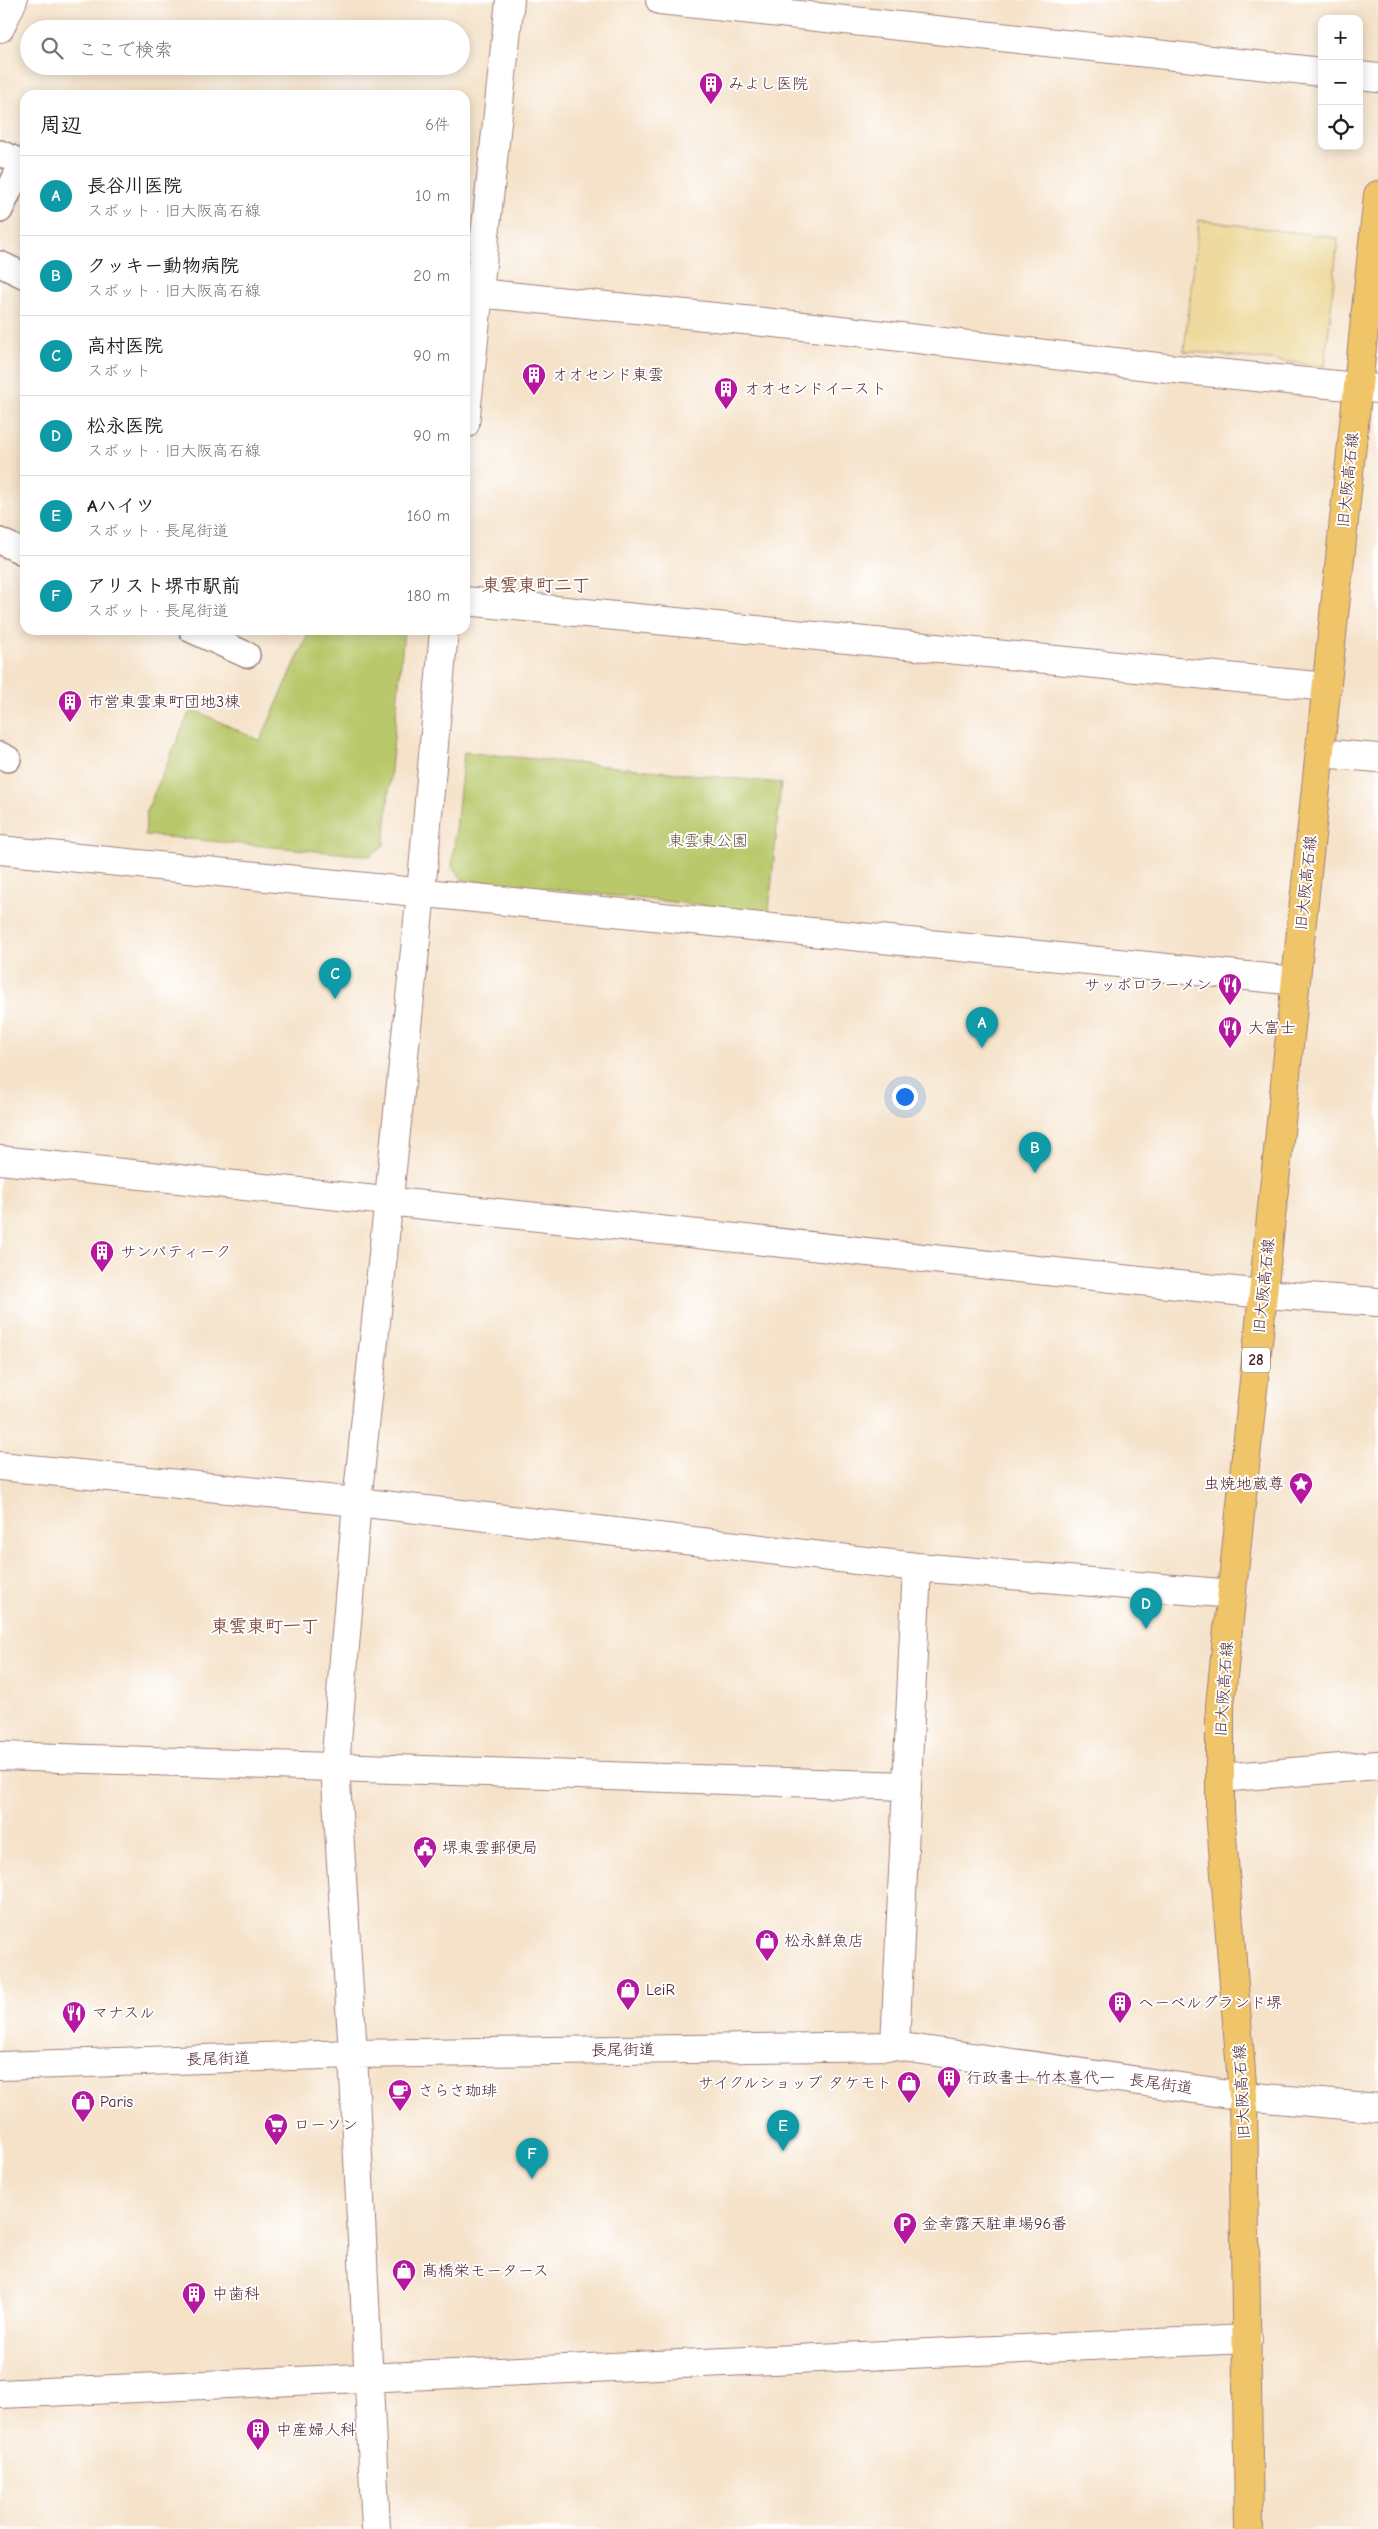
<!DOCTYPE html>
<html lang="ja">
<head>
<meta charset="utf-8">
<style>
	body { margin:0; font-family:"Comic Neue","Klee One",sans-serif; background:#f2f2f2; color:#202124 }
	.controls { position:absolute; right:15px; top:15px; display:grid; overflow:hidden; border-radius:10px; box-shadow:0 2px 12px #0003 }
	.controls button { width:45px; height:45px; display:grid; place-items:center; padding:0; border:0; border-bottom:1px solid #e0e0e0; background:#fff; color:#202124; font:25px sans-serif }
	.you { position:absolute; left:904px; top:1096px; width:18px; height:18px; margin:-12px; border:4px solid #fff; border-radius:50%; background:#1a73e8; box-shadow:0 0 0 8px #1a73e833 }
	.badge { display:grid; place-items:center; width:32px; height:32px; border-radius:50%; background:#0f766e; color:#fff; font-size:16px; font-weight:700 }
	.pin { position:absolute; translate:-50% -41px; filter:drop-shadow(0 1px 2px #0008) }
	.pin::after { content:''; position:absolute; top:26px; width:18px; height:15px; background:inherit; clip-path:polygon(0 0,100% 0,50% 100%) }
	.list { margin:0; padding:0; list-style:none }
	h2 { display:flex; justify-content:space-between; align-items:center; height:65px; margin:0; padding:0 20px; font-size:21px }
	h2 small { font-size:16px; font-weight:400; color:#757577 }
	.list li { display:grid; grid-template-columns:32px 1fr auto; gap:15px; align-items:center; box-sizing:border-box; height:80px; padding:0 20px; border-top:1px solid #e0e0e0 }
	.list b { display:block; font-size:19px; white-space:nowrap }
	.list p { margin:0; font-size:16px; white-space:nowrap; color:#757577 }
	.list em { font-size:16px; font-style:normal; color:#757577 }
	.icon { flex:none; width:28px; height:28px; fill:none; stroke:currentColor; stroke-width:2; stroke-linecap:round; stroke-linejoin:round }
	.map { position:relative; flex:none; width:1378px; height:2529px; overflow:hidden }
	.search { position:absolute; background:#fff; box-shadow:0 2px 12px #0003; left:20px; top:20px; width:450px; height:55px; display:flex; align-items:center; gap:12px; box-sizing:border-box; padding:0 18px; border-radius:28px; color:#757577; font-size:19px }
	.panel { position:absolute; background:#fff; box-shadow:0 2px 12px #0003; left:20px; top:90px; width:450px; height:545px; border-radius:15px }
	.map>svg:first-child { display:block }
</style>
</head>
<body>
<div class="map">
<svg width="1378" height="2529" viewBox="0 0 1378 2529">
	<rect width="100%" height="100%" fill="#fff"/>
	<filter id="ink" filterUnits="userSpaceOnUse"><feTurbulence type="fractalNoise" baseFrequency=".02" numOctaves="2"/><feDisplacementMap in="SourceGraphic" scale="10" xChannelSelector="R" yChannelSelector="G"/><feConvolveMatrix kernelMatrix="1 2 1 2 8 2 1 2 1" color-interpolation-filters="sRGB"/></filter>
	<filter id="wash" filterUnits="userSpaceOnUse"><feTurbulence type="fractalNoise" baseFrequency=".0096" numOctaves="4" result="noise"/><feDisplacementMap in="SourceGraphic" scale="20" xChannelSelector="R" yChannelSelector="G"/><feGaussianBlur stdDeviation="1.12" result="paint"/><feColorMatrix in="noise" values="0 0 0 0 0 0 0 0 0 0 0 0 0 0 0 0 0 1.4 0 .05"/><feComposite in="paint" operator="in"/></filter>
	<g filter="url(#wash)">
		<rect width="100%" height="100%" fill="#f5e2c9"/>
		<path fill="#b9c86a" stroke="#82744a" d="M310,630H404L384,845L370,856L145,835L147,810L191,708L260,741Z
			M464,752L781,783L769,912L463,880L452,867Z"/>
		<path fill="#eeda9e" stroke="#9c7c64" d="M1199,220L1338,238L1325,366L1184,351Z"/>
	</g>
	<g filter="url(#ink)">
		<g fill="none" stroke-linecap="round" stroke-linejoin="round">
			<g stroke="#a0807a" stroke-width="28">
				<path id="service" d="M0,153L25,164
					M0,210L22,163
					M0,264L25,276
					M0,541L25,553
					M192,630L247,655
					M0,755L8,759"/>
			</g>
			<g stroke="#a0807a" stroke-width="30">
				<path id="minor" d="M0,28L13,0
					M478,293L823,328L1175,369L1378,389
					M465,601L1327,687
					M1320,753L1378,758
					M0,850L1296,981
					M0,1160L1263,1294L1378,1302
					M0,1466L357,1502L917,1567L1232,1594
					M0,1756L907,1786
					M1220,1778L1378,1765
					M895,2046L917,1567
					M353,2054L376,2529
					M0,2066L353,2054L895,2046L1243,2096
					M0,2394L1248,2339"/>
			</g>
			<g stroke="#a0807a" stroke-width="30">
				<path id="tertiary" d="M660,0L1322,72
					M1359,76L1378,78
					M465,424L510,0
					M353,2054L335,1766L357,1502L421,893L444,630
					M1243,2096L1378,2108"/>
			</g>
			<g stroke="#a0807a" stroke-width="30">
				<path id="primary" d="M1249,2529L1243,2096L1220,1812V1705L1378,195"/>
			</g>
			<use href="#service" stroke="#fff" stroke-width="25"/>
			<use href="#minor" stroke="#fff" stroke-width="28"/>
			<use href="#tertiary" stroke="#fff" stroke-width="28"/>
			<use href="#primary" stroke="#f0c469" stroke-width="28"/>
		</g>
	</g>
	<defs>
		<g id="building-pin" transform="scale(1.25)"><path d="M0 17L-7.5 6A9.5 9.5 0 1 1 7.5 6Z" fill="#b5179e" stroke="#fff"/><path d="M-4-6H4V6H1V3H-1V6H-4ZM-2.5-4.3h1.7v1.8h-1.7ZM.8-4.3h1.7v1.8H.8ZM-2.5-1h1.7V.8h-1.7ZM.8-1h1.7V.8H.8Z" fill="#fff"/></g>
		<g id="restaurant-pin" transform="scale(1.25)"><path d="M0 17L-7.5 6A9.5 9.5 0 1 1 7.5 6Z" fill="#b5179e" stroke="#fff"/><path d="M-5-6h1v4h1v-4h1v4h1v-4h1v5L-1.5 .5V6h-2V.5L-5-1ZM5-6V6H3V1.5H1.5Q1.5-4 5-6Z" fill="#fff"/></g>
		<g id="sight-pin" transform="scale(1.25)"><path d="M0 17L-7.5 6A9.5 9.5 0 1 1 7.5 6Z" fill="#b5179e" stroke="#fff"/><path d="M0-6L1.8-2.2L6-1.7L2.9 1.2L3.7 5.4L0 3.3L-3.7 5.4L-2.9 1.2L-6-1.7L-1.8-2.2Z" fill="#fff"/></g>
		<g id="civic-pin" transform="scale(1.25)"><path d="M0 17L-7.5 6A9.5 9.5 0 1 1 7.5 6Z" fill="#b5179e" stroke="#fff"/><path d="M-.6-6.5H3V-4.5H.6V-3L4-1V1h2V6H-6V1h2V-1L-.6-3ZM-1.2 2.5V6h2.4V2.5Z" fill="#fff"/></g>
		<g id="shop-pin" transform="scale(1.25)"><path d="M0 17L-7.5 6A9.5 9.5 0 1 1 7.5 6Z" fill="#b5179e" stroke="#fff"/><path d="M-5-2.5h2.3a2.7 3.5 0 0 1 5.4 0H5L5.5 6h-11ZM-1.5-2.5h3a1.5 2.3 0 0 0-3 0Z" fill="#fff"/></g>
		<g id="cafe-pin" transform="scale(1.25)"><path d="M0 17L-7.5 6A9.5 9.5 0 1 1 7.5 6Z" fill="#b5179e" stroke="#fff"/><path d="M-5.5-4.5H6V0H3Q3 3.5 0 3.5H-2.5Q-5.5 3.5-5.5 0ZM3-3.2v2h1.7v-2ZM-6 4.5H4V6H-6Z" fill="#fff"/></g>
		<g id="supermarket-pin" transform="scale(1.25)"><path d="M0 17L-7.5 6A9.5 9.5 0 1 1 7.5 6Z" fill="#b5179e" stroke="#fff"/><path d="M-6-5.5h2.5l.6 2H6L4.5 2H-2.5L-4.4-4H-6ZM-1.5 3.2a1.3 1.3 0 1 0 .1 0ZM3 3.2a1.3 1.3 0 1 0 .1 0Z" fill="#fff"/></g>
		<g id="parking-pin" transform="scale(1.25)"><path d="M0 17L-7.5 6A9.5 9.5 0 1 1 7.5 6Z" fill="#b5179e" stroke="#fff"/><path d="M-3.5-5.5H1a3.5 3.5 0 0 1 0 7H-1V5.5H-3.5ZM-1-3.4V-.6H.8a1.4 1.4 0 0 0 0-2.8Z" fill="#fff"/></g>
	</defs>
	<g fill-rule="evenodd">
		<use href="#building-pin" x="711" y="84"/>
		<use href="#building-pin" x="534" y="375"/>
		<use href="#building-pin" x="726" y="389"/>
		<use href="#building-pin" x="70" y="702"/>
		<use href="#restaurant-pin" x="1230" y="985"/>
		<use href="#restaurant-pin" x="1230" y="1028"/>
		<use href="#building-pin" x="102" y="1252"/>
		<use href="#sight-pin" x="1301" y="1484"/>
		<use href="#civic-pin" x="425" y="1848"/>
		<use href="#shop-pin" x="767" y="1941"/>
		<use href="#shop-pin" x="628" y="1990"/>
		<use href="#building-pin" x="1120" y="2003"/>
		<use href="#restaurant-pin" x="74" y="2013"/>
		<use href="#building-pin" x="949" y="2078"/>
		<use href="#shop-pin" x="909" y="2083"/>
		<use href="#cafe-pin" x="400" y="2091"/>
		<use href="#shop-pin" x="83" y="2102"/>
		<use href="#supermarket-pin" x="276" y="2125"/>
		<use href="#parking-pin" x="905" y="2224"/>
		<use href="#shop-pin" x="404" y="2271"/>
		<use href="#building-pin" x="194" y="2294"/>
		<use href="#building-pin" x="258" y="2430"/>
	</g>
	<g text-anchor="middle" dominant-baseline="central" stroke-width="4" stroke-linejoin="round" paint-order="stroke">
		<rect fill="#fff" stroke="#80626b" stroke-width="1" x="1242" y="1347.5" width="28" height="25" rx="4"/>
		<g font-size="15" font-weight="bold" fill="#4a1f2b">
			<text x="1256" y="1360">28</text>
		</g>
		<g font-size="16" fill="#4a1f2b" stroke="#fff" text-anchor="start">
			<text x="728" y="84">みよし医院</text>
			<text x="552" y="375">オオセンド東雲</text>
			<text x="744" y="389">オオセンドイースト</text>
			<text x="88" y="702">市営東雲東町団地3棟</text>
			<text x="1212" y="985" text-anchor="end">サッポロラーメン</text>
			<text x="1248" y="1028">大富士</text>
			<text x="120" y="1252">サンパティーク</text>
			<text x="1284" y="1484" text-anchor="end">虫焼地蔵尊</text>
			<text x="442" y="1848">堺東雲郵便局</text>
			<text x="784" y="1941">松永鮮魚店</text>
			<text x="646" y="1990">LeiR</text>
			<text x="1138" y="2003">ヘーベルグランド堺</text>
			<text x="92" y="2013">マナスル</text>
			<text x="966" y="2078">行政書士 竹本喜代一</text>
			<text x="892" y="2083" text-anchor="end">サイクルショップ タケモト</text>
			<text x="418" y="2091">さらさ珈琲</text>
			<text x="100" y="2102">Paris</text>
			<text x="294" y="2125">ローソン</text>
			<text x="922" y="2224">金幸露天駐車場96番</text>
			<text x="422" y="2271">髙橋栄モータース</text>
			<text x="212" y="2294">中歯科</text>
			<text x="276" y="2430">中産婦人科</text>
		</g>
		<g font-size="16" fill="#4a1f2b" stroke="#fff">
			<text transform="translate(1348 480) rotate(-84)">旧大阪高石線</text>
			<text transform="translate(1306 883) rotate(-84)">旧大阪高石線</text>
			<text transform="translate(1264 1286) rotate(-84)">旧大阪高石線</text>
			<text transform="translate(1224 1689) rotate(-86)">旧大阪高石線</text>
			<text transform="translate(623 2050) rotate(-1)">長尾街道</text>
			<text transform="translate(218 2059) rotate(-2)">長尾街道</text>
			<text transform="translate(1161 2084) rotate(8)">長尾街道</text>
			<text transform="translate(1242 2092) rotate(-93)">旧大阪高石線</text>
		</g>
		<g font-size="16" fill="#6b523e" stroke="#fff">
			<text x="708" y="841">東雲東公園</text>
		</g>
		<g font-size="18" font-weight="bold" fill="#825247" stroke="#fff">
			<text x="536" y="585">東雲東町二丁</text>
			<text x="265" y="1626">東雲東町一丁</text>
		</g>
	</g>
</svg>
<div class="controls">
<button>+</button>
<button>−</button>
<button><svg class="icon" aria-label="locate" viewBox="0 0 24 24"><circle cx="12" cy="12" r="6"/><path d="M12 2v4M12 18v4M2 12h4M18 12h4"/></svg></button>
</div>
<div class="you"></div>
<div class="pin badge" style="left:982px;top:1048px;background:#0f9aa8">A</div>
<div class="pin badge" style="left:1035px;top:1173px;background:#0f9aa8">B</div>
<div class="pin badge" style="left:335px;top:999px;background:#0f9aa8">C</div>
<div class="pin badge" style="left:1146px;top:1629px;background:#0f9aa8">D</div>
<div class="pin badge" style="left:783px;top:2151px;background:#0f9aa8">E</div>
<div class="pin badge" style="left:532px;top:2179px;background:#0f9aa8">F</div>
<div class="search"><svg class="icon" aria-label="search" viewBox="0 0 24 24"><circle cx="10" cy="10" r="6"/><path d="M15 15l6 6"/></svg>ここで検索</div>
<section class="panel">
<h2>周辺<small>6件</small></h2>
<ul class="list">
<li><span class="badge" style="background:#0f9aa8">A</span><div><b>長谷川医院</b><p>スポット · 旧大阪高石線</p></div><em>10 m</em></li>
<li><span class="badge" style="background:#0f9aa8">B</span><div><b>クッキー動物病院</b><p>スポット · 旧大阪高石線</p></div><em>20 m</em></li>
<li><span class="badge" style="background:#0f9aa8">C</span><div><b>高村医院</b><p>スポット</p></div><em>90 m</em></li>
<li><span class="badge" style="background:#0f9aa8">D</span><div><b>松永医院</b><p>スポット · 旧大阪高石線</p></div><em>90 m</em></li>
<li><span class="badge" style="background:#0f9aa8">E</span><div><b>Aハイツ</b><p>スポット · 長尾街道</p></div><em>160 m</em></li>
<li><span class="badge" style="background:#0f9aa8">F</span><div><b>アリスト堺市駅前</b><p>スポット · 長尾街道</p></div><em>180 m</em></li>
</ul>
</section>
</div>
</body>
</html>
